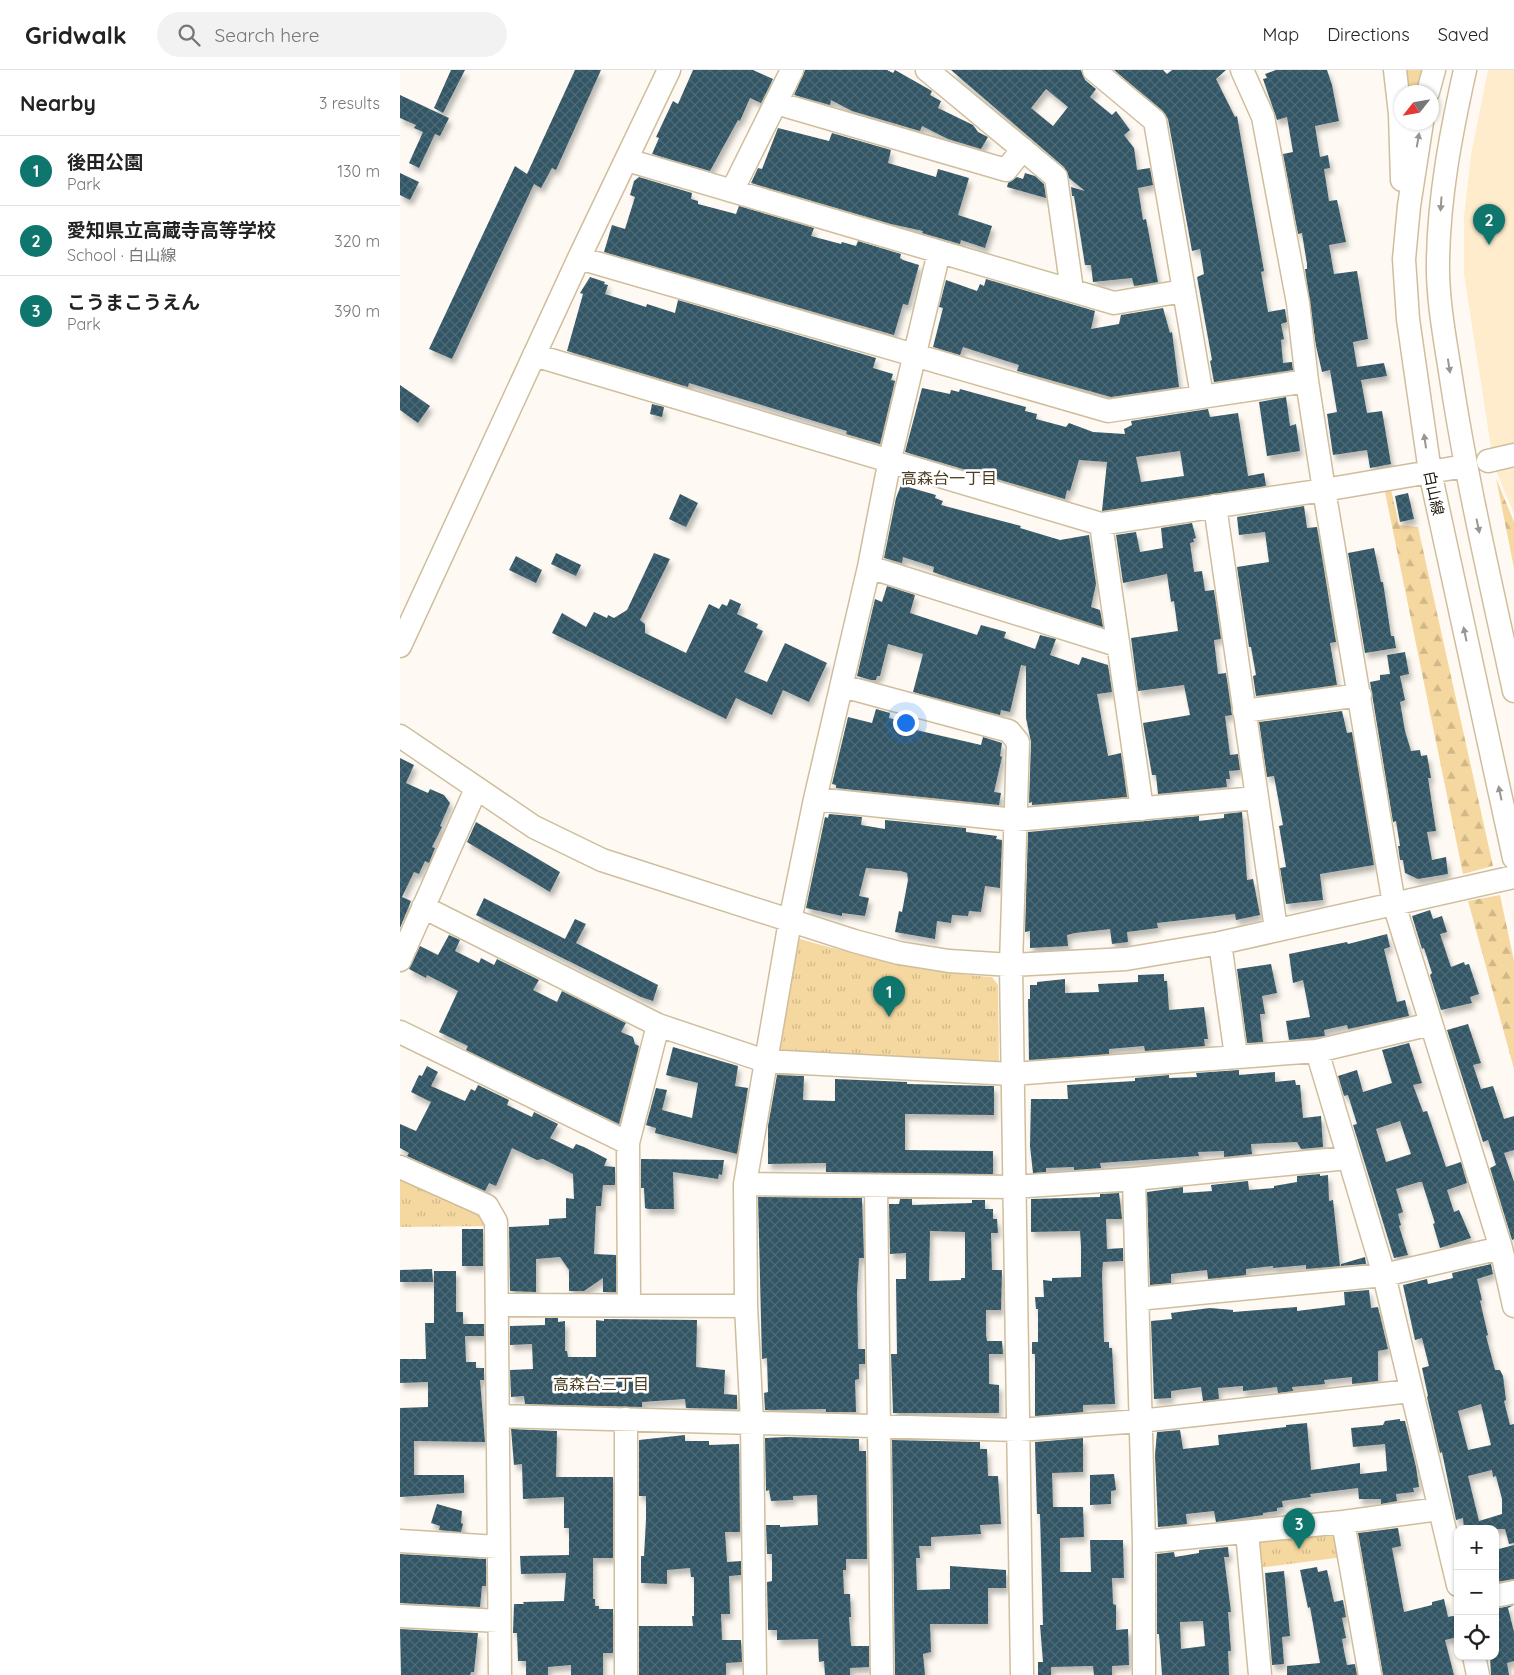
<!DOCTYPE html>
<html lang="en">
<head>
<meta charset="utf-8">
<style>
	body { margin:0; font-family:Quicksand,"Noto Sans JP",sans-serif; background:#f2f2f2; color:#222 }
	.controls { position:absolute; right:15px; bottom:15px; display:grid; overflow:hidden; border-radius:10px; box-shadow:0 1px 4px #0004 }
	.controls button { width:45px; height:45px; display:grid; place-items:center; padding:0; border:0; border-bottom:1px solid #e0e0e0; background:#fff; color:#222; font:25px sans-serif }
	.compass { position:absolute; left:994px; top:15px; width:45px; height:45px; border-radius:50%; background:#fff; box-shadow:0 1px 4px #0004; rotate:239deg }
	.you { position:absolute; left:505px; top:652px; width:18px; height:18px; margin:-12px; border:4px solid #fff; border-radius:50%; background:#1a73e8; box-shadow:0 0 0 8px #1a73e833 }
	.badge { display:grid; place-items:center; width:32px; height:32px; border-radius:50%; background:#0f766e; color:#fff; font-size:16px; font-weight:700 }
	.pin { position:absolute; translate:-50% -41px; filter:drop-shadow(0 1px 2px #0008) }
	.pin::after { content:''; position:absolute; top:26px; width:18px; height:15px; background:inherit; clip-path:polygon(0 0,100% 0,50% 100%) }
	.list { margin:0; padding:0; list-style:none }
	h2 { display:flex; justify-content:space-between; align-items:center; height:65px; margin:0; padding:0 20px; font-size:21px }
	h2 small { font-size:16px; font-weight:400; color:#767676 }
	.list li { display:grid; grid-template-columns:32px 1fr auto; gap:15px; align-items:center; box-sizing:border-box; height:70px; padding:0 20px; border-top:1px solid #e0e0e0 }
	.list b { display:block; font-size:19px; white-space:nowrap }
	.list p { margin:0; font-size:16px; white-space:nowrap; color:#767676 }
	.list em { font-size:16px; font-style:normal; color:#767676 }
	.icon { flex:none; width:28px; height:28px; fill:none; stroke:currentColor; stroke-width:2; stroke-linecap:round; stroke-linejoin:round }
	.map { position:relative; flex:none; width:1114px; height:1605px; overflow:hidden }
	header { display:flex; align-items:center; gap:30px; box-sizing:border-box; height:70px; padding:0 25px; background:#fff; border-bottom:1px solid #e0e0e0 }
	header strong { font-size:24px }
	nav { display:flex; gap:28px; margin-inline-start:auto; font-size:18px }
	.search { width:350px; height:45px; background:#f2f2f2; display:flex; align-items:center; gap:12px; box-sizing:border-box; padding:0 18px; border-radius:28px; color:#767676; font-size:19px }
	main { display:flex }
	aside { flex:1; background:#fff }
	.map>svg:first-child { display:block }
</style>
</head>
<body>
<header>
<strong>Gridwalk</strong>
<div class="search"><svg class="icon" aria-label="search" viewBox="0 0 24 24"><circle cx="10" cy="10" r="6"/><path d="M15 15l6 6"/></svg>Search here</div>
<nav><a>Map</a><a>Directions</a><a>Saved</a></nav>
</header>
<main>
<aside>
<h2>Nearby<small>3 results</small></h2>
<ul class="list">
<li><span class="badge">1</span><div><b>後田公園</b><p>Park</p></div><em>130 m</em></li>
<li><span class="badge">2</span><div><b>愛知県立高蔵寺高等学校</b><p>School · 白山線</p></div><em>320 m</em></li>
<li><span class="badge">3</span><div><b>こうまこうえん</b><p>Park</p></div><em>390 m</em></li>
</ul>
</aside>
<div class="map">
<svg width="1114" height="1605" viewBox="0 0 1114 1605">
	<defs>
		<pattern id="grass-tufts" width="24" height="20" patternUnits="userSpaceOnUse" patternTransform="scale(1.25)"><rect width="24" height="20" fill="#f5d7a0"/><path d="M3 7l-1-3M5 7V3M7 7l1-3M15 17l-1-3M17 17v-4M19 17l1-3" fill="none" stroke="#d1b888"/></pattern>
		<pattern id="forest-firs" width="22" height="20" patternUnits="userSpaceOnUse" patternTransform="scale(1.25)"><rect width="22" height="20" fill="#f5d7a0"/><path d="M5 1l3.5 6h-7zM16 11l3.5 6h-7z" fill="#d1b888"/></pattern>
		<pattern id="building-cross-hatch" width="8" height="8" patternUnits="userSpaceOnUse" patternTransform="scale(1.25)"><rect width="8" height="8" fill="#335666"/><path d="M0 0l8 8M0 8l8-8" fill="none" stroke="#4e6a76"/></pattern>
		<filter id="shadow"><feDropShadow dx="3" dy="5.5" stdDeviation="2.5" flood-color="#0004"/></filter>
	</defs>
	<rect width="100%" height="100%" fill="#fefaf3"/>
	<path fill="#feeccc" d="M1088,0H1114V379L1092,384L1064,204V147L1071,85Z
		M1114,394V444L1095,398Z"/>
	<path fill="url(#grass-tufts)" d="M1005,0H1023L1017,22H1008Z
		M393,867C459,886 523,902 592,907L598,915L599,997L374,980Z
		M0,1103L84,1143L88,1156L0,1157Z
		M932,1458L943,1487L858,1498L856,1471Z"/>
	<path fill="url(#forest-firs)" d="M1096,408L1114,452V498Z
		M990,415L999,455L1018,457L1093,796L1063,804L984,417Z
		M1100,825L1114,891V999L1068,831Z"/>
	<path fill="url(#building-cross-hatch)" fill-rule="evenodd" filter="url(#shadow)" d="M51,0H65L43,43L34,38Z
		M175,0H201L156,100L152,98L141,118L134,114L52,289L29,279L115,96L127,104Z
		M293,0H353L373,9L361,33L350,28L340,51L338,50L310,101L252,84L259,68L256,67L273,31L278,34Z
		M405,0H487L493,3L495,0L532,21L530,25L541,31L538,38L573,55L578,62L588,67L581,79L548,69L522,56L520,61L452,41L431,30L430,35L394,25Z
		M551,0H681L685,10L696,19L690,27L712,45L716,41L730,60L724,65L734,78L737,100L750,98L753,115L738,118L743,150L746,149L758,212L734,216L732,208L693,212L691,195H685L674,126H672L671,117L685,121L669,108L664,97ZM646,19L668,37L653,56L631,38Z
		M714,0H763L767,4L772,0H826L816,9L835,47L837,46L864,201L861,202L868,242L885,239L887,252L881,254L884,269L881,270L883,293L892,292L893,300L814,312L810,291L812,290L797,207L804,204L800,179L792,181L768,49L763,41Z
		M876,0H927L932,15L939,51L915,56L920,87L928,85L930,98L924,99L929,131L937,130L946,172L929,175L934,204L957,201L968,269L953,272L957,297L984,293L987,306L961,310L967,343L982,341L991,394L970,398L967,380L933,385L927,344L937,342L930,300L922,302L916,276L905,199H907V194L902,163L898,164L883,84L893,82L887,47L877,50L863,9L867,8L865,4Z
		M0,25L49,48L40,66L35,64L19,98L9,93L23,62L14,58L16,55L0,48Z
		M378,58L429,71L432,63L491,80L488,93L536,107L538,99L569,108L558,145L592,156L585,178L561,170L560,174L522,163L523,161L491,154L351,113L358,98L362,99Z
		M0,103L19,112L10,130L0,125Z
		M625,103L635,106L644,114L646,128L607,117L608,113L617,107L623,109Z
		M239,107L292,123L291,129L298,131V134L336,144L339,136L414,158L411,166L441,174L442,172L456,176L458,171L501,184L500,188L503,190L519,195L508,235L503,234L494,265L204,182L212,155L225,159L235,127L230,125L234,111Z
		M190,207L205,212L204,214L208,215L205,224L246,237L247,234L275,243L278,230L476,288L473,298L493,304L491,310L495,311L480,374L446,364L447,361L289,313L288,317L167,281L183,224L180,223Z
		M586,209L695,241L691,259L719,254L721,245L763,238L770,263L772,262L779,317L711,327L625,303L617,301L619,295L563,277L560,285L533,277L543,238L539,237L546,210L577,221L580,214L584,216Z
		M0,315L30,336L18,353L0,340Z
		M522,318L550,324L551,320L559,322L560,319L626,337L625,341L637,344L636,349L666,357L669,353L693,362L725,364L724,359L732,355L731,351L808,339L810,347L838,343L848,406L864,403L866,416L702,441L707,392L679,390L670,421L667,420L665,429L505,382ZM780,381L784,406L741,412L736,387Z
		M886,327L890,356L896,354L900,381L867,386L859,332Z
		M252,334L264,337L262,347L250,344Z
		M501,415L536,425L535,428L543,431L541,435L621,456L620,458L660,470L689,465L696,514L691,537L700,540L703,557L556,510L533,502L534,497L503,487L502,493L484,488L496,428Z
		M1008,423L1014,449L1000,452L995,426Z
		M280,424L298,433L286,457L269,449Z
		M904,436L907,458L917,457L936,572L930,573L937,615L856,626L853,606L856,605L851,577H849L837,497L869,492L865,462L839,465L837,447Z
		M792,453L796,468L793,469L794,472L790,473L794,502L802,501L805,521L814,520L821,569L814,570L818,604L826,603L832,645L825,646L830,685L838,684L840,700L829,701L830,709H826L827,717L758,724L756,705H752L743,653L790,645L784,615L738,621L731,568L778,561L774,531L771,532L767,504L723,513L716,465L736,462L740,482L763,478L761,458Z
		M974,478L981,512H983L991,566H994L996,578L965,583L948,483Z
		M156,483L181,495L176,506L151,494Z
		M254,483L270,489L240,550L245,554V563L286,583L309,534L319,539L322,534L327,536L330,529L341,534L337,544L358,554L356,558L363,561L344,602L367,612L385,573L427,593L409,632L383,620L372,645L336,628L326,649L152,563L162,543L186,557L194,542L207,548L208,545L214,548L227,540Z
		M116,486L142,500L136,513L109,500Z
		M487,516L515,525L510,543L577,565L581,555L606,562L604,568L635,579L640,565L656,569L650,585L679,595L682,587L708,595L712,622L697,624L708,686L721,683L727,727L632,735V732L629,733L631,672L626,648V596L621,595L610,642L601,640L600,645L513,622L523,584L488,574L480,606H477L476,610H471L457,606L475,529L482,532Z
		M1005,582L1009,604L1000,606L1005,630L1000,632L1005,661L1011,681L1020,680L1021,686L1027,685L1031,708H1028L1036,761L1027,762L1032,790L1046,787L1048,804L1018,809L1005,803L1003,790H1000L998,776H1000L996,751L993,752L970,612L980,610V605L990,604L987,585Z
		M476,639L490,643L489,648L518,655L516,660L581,675L583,667L602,673L600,686L602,687L594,722L601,723L599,735L436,718V715L432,714L448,647L472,653Z
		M942,641L947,663L952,662L974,795L920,804L923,830L886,834L880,798L886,797L879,756L883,755L874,706L867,707L859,652Z
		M0,688L14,695L6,713L28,723L30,719L44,725L50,733L40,756L42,757L32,777L35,778L29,793L25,791L19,804L14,802L2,827L11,831L0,858Z
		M842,742L847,810L853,809L860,845L836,850L835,844L757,853L758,858L727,862L728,872L712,874L710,859L675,863L667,865L668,876L630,878V861L625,862L628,762L799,746V751L824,748V744Z
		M429,744L462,747L461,755L485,759V750L566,758V762L597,766L596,769L602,770L600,818L585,816L581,842L569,841L568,846L552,845L551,853L537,851L535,869L495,862L499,841L502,842L508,810L507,803L501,801L466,798L459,826L469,828L465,846L442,843V846L406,838L425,747L428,748Z
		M76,752L160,802L150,822L67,772Z
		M84,828L165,869L175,849L186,854L176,873L258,915L253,931L241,927L76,845Z
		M1030,840L1033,849L1042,846L1047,862L1040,864L1051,897L1064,892L1065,895L1069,894L1079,924L1070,927L1072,933L1041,940L1030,905L1032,903L1024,878L1022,879L1012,846Z
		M987,864L990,877L984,879L997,932L1005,930L1009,946L948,959L947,955L924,960L925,966L889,970L886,951L910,947L903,910L893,913L889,884L947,872L948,874Z
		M49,865L60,870L55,881L79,893L81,888L94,895L97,889L139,910L133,920L157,932L162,921L226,953L221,962L233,967L235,974L239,976L219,1054L66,980L68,976L39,962L58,921L27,905L26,908L9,899L20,876L38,885Z
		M871,894L877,923L862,926L865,944H860L863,972L847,973L837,899Z
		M764,904V911H767L769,940L804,937L808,969H804L805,976L745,981L744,976L709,979V984L629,990L628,929H630V915H637V912L665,909V923L699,922L698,914L738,912V905Z
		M1068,954L1081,993L1073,995L1081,1019L1093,1016L1104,1049L1114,1046V1080L1104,1083L1114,1112V1169L1112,1170L1090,1098L1096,1095L1088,1070L1083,1072L1047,960Z
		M1009,973L1022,1013L1013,1015L1023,1042L1027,1041L1046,1097L1061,1092L1067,1113L1047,1120L1054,1142L1059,1140L1071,1168L1040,1178L1033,1154L1035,1153L1022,1112H1019L996,1119L1003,1142L998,1144L1001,1155L999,1156L1008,1185L994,1188L953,1055L957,1054L948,1025L944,1026L938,1006L957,1000L963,1022L992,1013L982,980ZM1000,1051L1011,1084L986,1092L976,1059Z
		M273,977L338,996L335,1016L348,1018L337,1084L255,1063L256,1058L246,1055L256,1018L267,1020L262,1040L292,1048L298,1013L266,1005Z
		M27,996L38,1002L31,1016L65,1031L71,1019L75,1021L78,1015L109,1030L107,1035L132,1047L134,1042L158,1054L150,1068L173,1079L176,1074L184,1077L207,1089L204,1096L215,1097V1115H203L201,1136H196L194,1184L216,1185V1222H203V1208L184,1221H169V1200L160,1187L136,1189V1222L110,1221L109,1157L149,1155V1149L166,1148V1128L174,1129L173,1104L143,1089L137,1090L112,1078L96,1116L89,1113L85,1121L7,1086L9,1083L0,1078V1054L16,1061L31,1032L11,1022L19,1005L22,1006Z
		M839,1000V1005L875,1002V1012L895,1010L896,1015H900L903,1048L921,1046L923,1077L901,1079L897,1072L851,1074L852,1084L824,1087V1081L798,1082L799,1086L700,1093L701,1098L674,1100V1097L646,1098V1102L633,1103L630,1076L631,1029H668L667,1015L735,1011V1008L769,1005V1008L797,1007L796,1003Z
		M377,1005L404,1006L403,1030L435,1031V1009L507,1012V1014L594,1016V1045L505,1044V1080L593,1081V1104L426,1102V1093L368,1094V1056Z
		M241,1089L324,1090L322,1105L319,1104L318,1109L273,1102L274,1139H248L245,1138L244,1118H241Z
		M920,1104V1106L928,1105L929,1131L933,1130L940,1196L906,1199V1195L873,1198V1196L846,1199V1205L808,1209L807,1200L771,1204V1213L750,1215L747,1122L783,1117V1123L812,1121L811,1115L848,1111L849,1120L874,1118V1116L897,1112V1106Z
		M719,1123L722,1149H706L707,1179L723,1178V1191L703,1192L702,1204L704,1272H709V1278H712L715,1334L683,1335V1342L635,1346V1284H632V1272H638V1239H636L635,1227H644L643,1210L652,1211V1208L681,1207V1176L680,1161L631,1162V1129L700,1127V1124Z
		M358,1127L462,1128L464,1188H459L457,1222L458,1279H465V1294H459V1309L455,1310L456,1342H426V1339L365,1340L364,1323L368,1322L367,1288L362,1289Z
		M500,1129H512V1135L572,1133V1130H585V1139H593V1149H597L598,1163H591L592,1200H602L601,1240H586V1265L587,1271H602L603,1284H589V1314L599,1315V1343H493L491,1284H497L496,1209H506V1183L490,1184L489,1134H499ZM530,1161L565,1162V1208H561V1210L529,1211Z
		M62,1159H83V1196H62Z
		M965,1187L966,1194L941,1196V1194Z
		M1091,1194L1093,1204L1077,1209L1082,1230L1080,1231L1088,1265L1086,1266L1095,1300H1100L1103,1306L1106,1330L1104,1331L1110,1355L1114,1354V1473L1109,1474L1105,1459H1064L1063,1448L1056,1450L1042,1382L1040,1383L1027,1327L1028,1326L1022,1298L1029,1296L1022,1268L1015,1270L1003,1215L1027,1209L1028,1214L1053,1208L1052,1203ZM1081,1334L1091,1375L1068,1380L1058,1341ZM1092,1400L1093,1407L1096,1406L1102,1429V1444L1079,1451L1068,1406Z
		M32,1199L33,1212H0V1200Z
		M34,1201H56V1242H63V1254H84V1266H65L66,1292H76V1298H84V1310H80L85,1372L14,1371V1405H64V1423L0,1427V1338L28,1337V1312L0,1313V1289H26L25,1253H34Z
		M969,1220L971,1238L978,1237L988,1279L978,1281V1311L952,1314V1307L924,1310L925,1314L892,1317L893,1321L878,1323L877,1317L843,1321V1316L818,1318L819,1329L803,1331L801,1317L771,1321V1328L754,1329L751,1251L772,1249L771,1243L810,1238L833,1240V1242L897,1237V1241L945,1235L944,1222Z
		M145,1248H158V1252L165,1251V1281H167L168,1287H196V1250L204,1251V1249L297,1250L296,1297L325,1300L324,1324L337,1325V1339L286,1338L285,1329L242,1332V1337L125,1334L124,1326L111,1327L110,1300L133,1299L132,1274L110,1275V1256L145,1255Z
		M1000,1349V1351H1005L1016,1397L1019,1417L1013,1418L1014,1422L996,1424L997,1431L981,1434V1429H959L958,1418L910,1424L911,1427L882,1431L883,1437L877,1438V1441L863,1443V1445L816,1452L814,1441L786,1444L787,1454L758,1457L755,1385L757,1362L780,1360L783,1379L819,1375L818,1365L886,1357V1355L907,1353L911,1400L960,1393V1404L987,1401L985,1374L953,1377L951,1358L983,1355L985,1351Z
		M111,1359L157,1361L156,1407H213V1488H193V1529H195V1536H199V1539H213V1583H203V1605H171V1595L148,1597V1605H126V1591H118L117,1563H113L114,1534H124L123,1532L164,1531L166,1503L121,1504L120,1486L169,1485V1458H164V1427L123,1429L122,1394L114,1395Z
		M285,1365V1371H309V1375L339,1374L340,1462H325L327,1492L341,1491V1505L329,1506L330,1544H321L322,1570H341L342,1592L326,1593V1605H239V1556H293L292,1546H294V1507H291L290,1498L267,1500V1514L241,1513V1486H244L246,1450V1426H239V1370Z
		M387,1367L459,1369V1381H466L467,1489H446V1500H443L444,1524H450L451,1547H449L451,1576H469V1597L450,1598V1605H425L424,1591L419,1592L418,1569L377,1570V1560H368L367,1512L372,1511V1484H367L366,1455H380V1457L418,1455L417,1425L393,1426V1430L371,1431L369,1420L366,1421L365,1368Z
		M683,1368V1402L652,1403L653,1437H683L684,1467L660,1468V1502H691L690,1470H723L724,1508H712L713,1534L716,1535V1560L728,1559L729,1595L712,1596V1605H694L693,1596L651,1597V1605H638V1592H643L640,1555H643L640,1444H637L635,1372Z
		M492,1370L580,1372V1379H587L588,1406H598L601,1454L580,1455L581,1464L531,1467V1476H519L520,1488H516L517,1520L550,1519V1496L606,1500V1518H588V1554H530L531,1582L523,1584L525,1605H495Z
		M714,1404L716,1420L711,1421V1434L690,1435V1405Z
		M37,1434L62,1441L61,1453L63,1454L61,1462L39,1460L40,1456L31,1453Z
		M998,1458L1001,1476L992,1478L1004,1542L1032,1535V1532L1044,1529L1048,1547L1058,1545V1567L1045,1570L1054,1605H983L958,1463Z
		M1114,1475V1509L1096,1512L1095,1480Z
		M828,1477L829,1487H824L831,1542H828L831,1581H828L829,1605H762L759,1564H757V1484L774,1482L775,1487L799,1483V1480ZM803,1551L805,1576L781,1579L780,1552Z
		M0,1484L86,1489V1516H82L80,1537L0,1533Z
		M917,1497L918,1502L927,1500L934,1532L943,1530L946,1547L942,1548L946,1568L942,1569L944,1581L947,1595L955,1594L957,1605H887V1596L920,1593L910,1537L908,1538L900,1500Z
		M884,1501L890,1566L882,1567L884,1594L872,1595L865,1503Z
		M1114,1535L1108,1538L1114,1562V1591L1107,1593L1109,1605H1091L1090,1586H1095V1539Z
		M0,1559L78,1563L74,1602H71L70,1605H1Z"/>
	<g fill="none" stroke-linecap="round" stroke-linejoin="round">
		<g stroke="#cfbe9d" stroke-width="25">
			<path id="minor" d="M527,0L656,107L672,220
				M694,0L755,51L802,326
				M842,0L863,47L898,233L907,311L924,420L994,834L1101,1178L1114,1236
				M995,0L1000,44L1002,110
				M1065,0C1051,63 1039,126 1038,190C1037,231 1046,274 1052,314C1068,417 1092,519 1114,621
				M1028,22L1034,0
				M376,33L606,100L623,79
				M1022,52L1009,136L1004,189L1008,249L1030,402L1114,788
				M227,90L714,233L783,221
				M332,121L392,0
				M179,188L708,341L907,311
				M134,285L701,454L924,420L1065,396
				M1088,391L1114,385
				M815,436L876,859
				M701,454L742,739
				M469,497L717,575
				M0,576L179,188L269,0
				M442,616L609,661L618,672L611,895L622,1605
				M844,641L960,625
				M0,666L134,757L202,790L454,871L499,883L549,891L611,895L726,889L820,873L1114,807
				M415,729L615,750L856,728
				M23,837L258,955L365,991L612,1004L917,981L1031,954
				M820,873L836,986
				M0,890L76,719
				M0,962L228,1073
				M917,981L984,1205L1058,1515
				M0,1097L87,1136L96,1152L100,1605
				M734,1109L744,1472V1605
				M345,1114L613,1117L734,1109L948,1088
				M476,1117L482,1605
				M738,1229L984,1205L1101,1178
				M229,1234L228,1073L258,955
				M97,1235L346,1236
				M98,1346L619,1360L740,1351L1011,1321
				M943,1452L970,1605
				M847,1462L860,1605
				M0,1471L98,1477
				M744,1472L943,1452L1039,1439
				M1095,1526L1114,1522
				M0,1546L99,1551
				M1074,1586L1078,1605
				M226,1605V1349
				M355,1605L352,1352L346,1236L345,1114L390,851L415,729L469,497L490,389L539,182"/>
		</g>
		<use href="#minor" stroke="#fff" stroke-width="22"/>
	</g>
	<defs><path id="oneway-solid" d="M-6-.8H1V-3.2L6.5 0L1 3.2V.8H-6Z" transform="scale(1.25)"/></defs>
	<g fill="#999691">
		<use href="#oneway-solid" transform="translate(1018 70) rotate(-80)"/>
		<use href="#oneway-solid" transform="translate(1041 134) rotate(94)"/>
		<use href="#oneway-solid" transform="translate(1049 296) rotate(81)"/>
		<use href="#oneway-solid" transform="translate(1025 371) rotate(-98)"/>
		<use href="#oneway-solid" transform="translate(1078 456) rotate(78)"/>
		<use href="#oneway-solid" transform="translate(1065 564) rotate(-102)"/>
		<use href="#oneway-solid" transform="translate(1100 723) rotate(-102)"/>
	</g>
	<g text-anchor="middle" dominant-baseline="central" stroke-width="5" stroke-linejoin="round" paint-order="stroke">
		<g font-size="15" fill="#1c160a" stroke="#fff">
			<text transform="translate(1034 423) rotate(78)">白山線</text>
		</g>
		<g font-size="16" fill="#4c3d20" stroke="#fff">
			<text x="549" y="408">高森台一丁目</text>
			<text x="201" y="1314">高森台三丁目</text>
		</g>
	</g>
</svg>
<div class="controls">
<button>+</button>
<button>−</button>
<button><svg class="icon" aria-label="locate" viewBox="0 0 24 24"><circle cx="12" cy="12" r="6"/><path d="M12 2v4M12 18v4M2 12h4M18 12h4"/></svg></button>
</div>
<svg class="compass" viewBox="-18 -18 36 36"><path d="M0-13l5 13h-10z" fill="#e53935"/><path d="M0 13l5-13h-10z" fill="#767676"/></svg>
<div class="you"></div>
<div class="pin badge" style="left:489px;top:947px">1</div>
<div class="pin badge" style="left:1089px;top:175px">2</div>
<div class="pin badge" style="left:899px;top:1479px">3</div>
</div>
</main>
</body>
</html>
